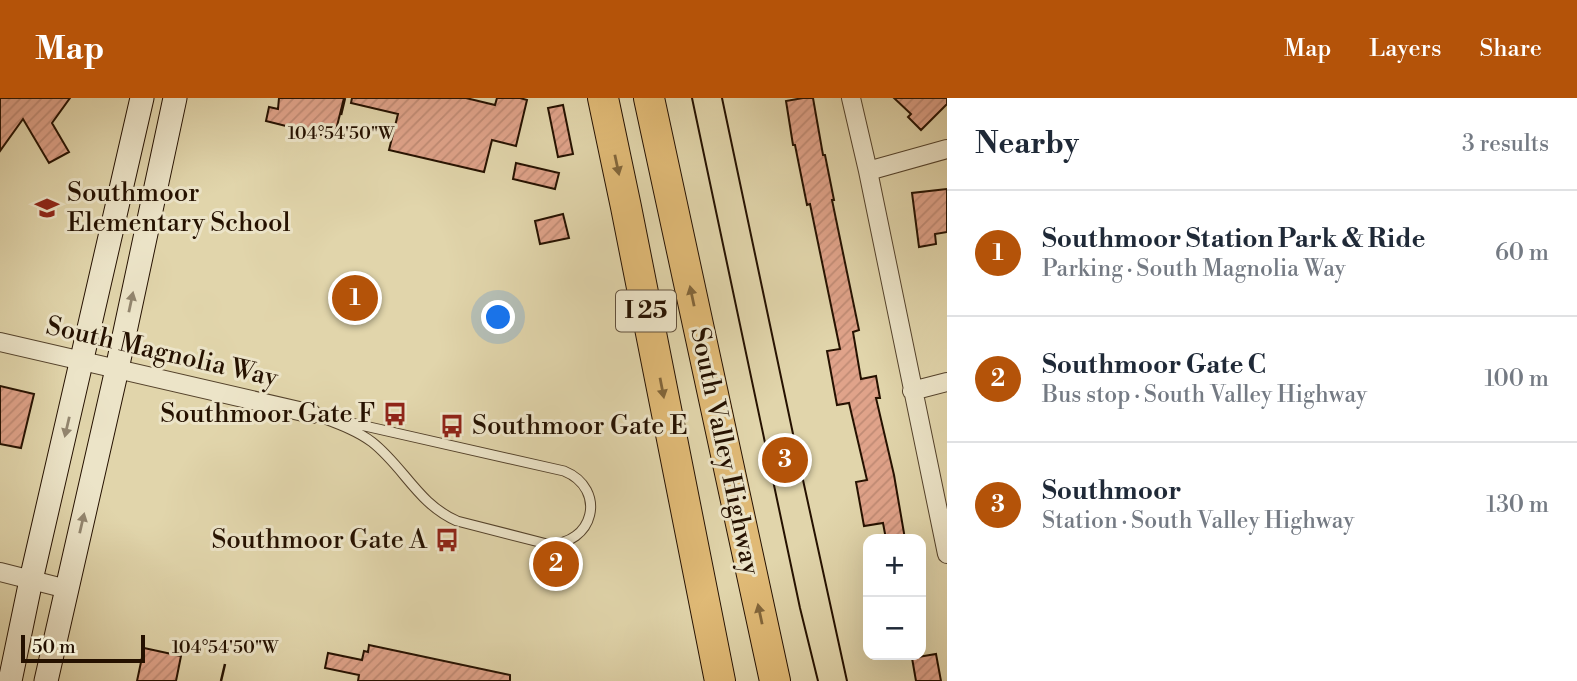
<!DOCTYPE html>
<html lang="en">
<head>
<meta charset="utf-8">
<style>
	body { margin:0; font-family:"Libre Bodoni",serif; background:#f2f2f3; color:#1f2937 }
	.controls { position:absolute; right:21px; bottom:21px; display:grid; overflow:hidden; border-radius:14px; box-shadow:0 7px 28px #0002 }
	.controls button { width:63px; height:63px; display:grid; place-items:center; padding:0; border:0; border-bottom:2px solid #e0e1e3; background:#fff; color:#1f2937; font:35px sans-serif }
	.scale { position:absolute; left:21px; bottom:18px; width:124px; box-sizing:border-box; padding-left:7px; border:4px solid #251100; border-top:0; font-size:19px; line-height:24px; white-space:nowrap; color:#251100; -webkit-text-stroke:5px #ece4c8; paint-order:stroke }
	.you { position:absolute; left:499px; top:220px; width:24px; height:24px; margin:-18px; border:5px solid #fff; border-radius:50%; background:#1a73e8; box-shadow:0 0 0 10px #1a73e833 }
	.badge { display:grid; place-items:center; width:46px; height:46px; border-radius:50%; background:#b45309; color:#fff; font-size:23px; font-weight:700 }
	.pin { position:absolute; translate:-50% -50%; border:4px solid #fff; box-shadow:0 2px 7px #0006 }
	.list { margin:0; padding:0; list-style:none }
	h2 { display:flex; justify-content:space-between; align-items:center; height:91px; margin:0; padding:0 28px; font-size:30px }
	h2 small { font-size:23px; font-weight:400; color:#747a83 }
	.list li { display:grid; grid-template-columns:46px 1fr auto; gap:21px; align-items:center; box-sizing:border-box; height:126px; padding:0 28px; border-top:2px solid #e0e1e3 }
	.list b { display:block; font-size:26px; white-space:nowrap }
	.list p { margin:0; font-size:23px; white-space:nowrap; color:#747a83 }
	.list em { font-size:23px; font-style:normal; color:#747a83 }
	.map { position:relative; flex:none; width:947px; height:583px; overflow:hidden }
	header { display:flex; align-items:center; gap:42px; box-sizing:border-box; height:98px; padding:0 35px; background:#b45309; color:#fff }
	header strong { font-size:33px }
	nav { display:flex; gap:38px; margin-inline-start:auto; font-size:24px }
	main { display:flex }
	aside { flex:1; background:#fff }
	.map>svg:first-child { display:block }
</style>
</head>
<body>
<header>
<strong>Map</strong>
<nav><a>Map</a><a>Layers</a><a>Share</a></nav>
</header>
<main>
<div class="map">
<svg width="947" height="583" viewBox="0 0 947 583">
	<defs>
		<pattern id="building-hatch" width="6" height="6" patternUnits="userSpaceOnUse" patternTransform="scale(1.75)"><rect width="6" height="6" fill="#e0a38a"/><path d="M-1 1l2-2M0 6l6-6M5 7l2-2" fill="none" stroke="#c08b75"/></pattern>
	</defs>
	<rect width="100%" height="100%" fill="#e1d5ab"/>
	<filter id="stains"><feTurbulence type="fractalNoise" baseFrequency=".00286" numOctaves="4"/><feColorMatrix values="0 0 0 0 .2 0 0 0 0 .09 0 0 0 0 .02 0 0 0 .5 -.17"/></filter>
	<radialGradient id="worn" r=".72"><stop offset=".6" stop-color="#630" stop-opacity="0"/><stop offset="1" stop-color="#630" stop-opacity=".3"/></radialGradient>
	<path fill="url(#building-hatch)" stroke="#251100" stroke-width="2" d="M0,0H70L52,25L69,54L49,65L23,21L0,53Z
		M279,0H344L334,40L266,23L269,9L278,11Z
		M352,0H466L495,7L497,0H520L527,2L516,48L492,42L484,74L389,52L398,16L351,5Z
		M803,0H813L823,57H825L834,102H832L859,232L853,234L861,281L876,278L880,300H876L894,377L905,441H886L883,425L864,428L856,384L867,382L849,305L837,307L827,253L840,251L810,106L807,107L795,47H793L786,3Z
		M894,0H947V6L921,32L908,19L911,16Z
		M563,7L573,56L558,59L548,10Z
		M516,65L559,75L555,91L513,81Z
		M947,91V134L935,136L936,146L919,149L912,95Z
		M563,116L569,140L540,146L535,123Z
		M0,288L34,296L21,350L0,346Z
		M369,547L510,577V583H358L359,577L325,570L328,555L362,562L364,553L368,554Z
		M144,550L181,558L176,583H137Z
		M936,556L941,583H916L912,560Z"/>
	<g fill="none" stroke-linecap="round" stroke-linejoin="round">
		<g stroke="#54422b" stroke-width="11">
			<path id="service" d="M312,316L564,373C608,391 594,448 547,446L457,423C418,406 404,369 372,344C355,331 332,324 312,316Z"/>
		</g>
		<g stroke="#54422b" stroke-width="20">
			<path id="minor" d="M851,0L868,73L947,456
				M868,73L947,51
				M0,244L312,316
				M912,293L947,284
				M0,474L67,491"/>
		</g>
		<g stroke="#251100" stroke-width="25">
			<path id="secondary" d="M10,583L31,482L142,0
				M46,583L117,271L175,0"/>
		</g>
		<g stroke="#251100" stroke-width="32">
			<path id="motorway" d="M603,0L626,109L720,583
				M649,0L775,583"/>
		</g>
		<use href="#service" stroke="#ece4c8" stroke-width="9"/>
		<use href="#minor" stroke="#ece4c8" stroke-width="18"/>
		<use href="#secondary" stroke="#ece4c8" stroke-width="23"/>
		<use href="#motorway" stroke="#e0ba76" stroke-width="30"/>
		<path stroke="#251100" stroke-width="2" d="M692,0L800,510L818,583
			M722,0L796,350L847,583"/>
	</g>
	<defs><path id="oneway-solid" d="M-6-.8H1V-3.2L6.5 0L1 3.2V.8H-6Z" transform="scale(1.75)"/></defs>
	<g fill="#82663b">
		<use href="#oneway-solid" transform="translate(617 67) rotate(78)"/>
		<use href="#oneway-solid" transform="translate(692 198) rotate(-102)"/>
		<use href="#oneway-solid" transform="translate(662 290) rotate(79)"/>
		<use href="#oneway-solid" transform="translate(760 516) rotate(-102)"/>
	</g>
	<g fill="#92856e">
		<use href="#oneway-solid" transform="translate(131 204) rotate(-78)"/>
		<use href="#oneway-solid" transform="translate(67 329) rotate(103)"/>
		<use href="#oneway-solid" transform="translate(82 425) rotate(-77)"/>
	</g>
	<path fill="none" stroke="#251100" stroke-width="2.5" d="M341,17L345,0M221,583L225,566"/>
	<defs>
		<g id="school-bare" transform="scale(1.89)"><path d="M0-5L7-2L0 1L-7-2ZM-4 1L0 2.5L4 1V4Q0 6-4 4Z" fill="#8f2418" stroke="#ece4c8" stroke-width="2.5" paint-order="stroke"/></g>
		<g id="bus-bare" transform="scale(1.89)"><path d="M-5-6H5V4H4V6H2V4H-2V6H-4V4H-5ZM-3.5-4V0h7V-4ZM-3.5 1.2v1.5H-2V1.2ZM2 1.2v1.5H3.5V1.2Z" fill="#8f2418" stroke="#ece4c8" stroke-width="2.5" paint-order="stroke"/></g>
	</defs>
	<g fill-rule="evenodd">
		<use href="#school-bare" x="47" y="110"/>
		<use href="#bus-bare" x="395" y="316"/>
		<use href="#bus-bare" x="452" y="328"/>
		<use href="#bus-bare" x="447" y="442"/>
	</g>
	<g text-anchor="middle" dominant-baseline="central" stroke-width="6" stroke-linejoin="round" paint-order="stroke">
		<rect fill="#ece4c8" stroke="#61503c" stroke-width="2" x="616" y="192.5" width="60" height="41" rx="5"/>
		<g font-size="24" font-weight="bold" fill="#251100">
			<text x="646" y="213">I 25</text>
		</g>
		<g font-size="26" fill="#251100" stroke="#ece4c8" text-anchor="start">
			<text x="67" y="95">Southmoor<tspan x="67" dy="30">Elementary School</tspan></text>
			<text x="375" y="316" text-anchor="end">Southmoor Gate F</text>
			<text x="472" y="328">Southmoor Gate E</text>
			<text x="427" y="442" text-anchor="end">Southmoor Gate A</text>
		</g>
		<g font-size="26" fill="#251100" stroke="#ece4c8">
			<text transform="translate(162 254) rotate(13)">South Magnolia Way</text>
			<text transform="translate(725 353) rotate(78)">South Valley Highway</text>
		</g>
	</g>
	<g font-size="18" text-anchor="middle" fill="#251100" stroke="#ece4c8" stroke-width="6" stroke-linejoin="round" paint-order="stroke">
		<text x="341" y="41">104°54'50"W</text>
		<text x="225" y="555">104°54'50"W</text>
	</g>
	<rect width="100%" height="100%" filter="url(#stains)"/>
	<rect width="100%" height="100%" fill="url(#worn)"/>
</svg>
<div class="controls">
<button>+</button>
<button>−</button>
</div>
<div class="scale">50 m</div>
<div class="you"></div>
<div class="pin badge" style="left:355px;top:200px">1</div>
<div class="pin badge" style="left:556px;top:466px">2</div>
<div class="pin badge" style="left:785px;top:362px">3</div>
</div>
<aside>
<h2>Nearby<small>3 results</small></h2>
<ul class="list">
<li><span class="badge">1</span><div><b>Southmoor Station Park &amp; Ride</b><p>Parking · South Magnolia Way</p></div><em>60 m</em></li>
<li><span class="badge">2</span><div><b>Southmoor Gate C</b><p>Bus stop · South Valley Highway</p></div><em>100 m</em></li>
<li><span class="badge">3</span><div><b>Southmoor</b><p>Station · South Valley Highway</p></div><em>130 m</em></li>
</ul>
</aside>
</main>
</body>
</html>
